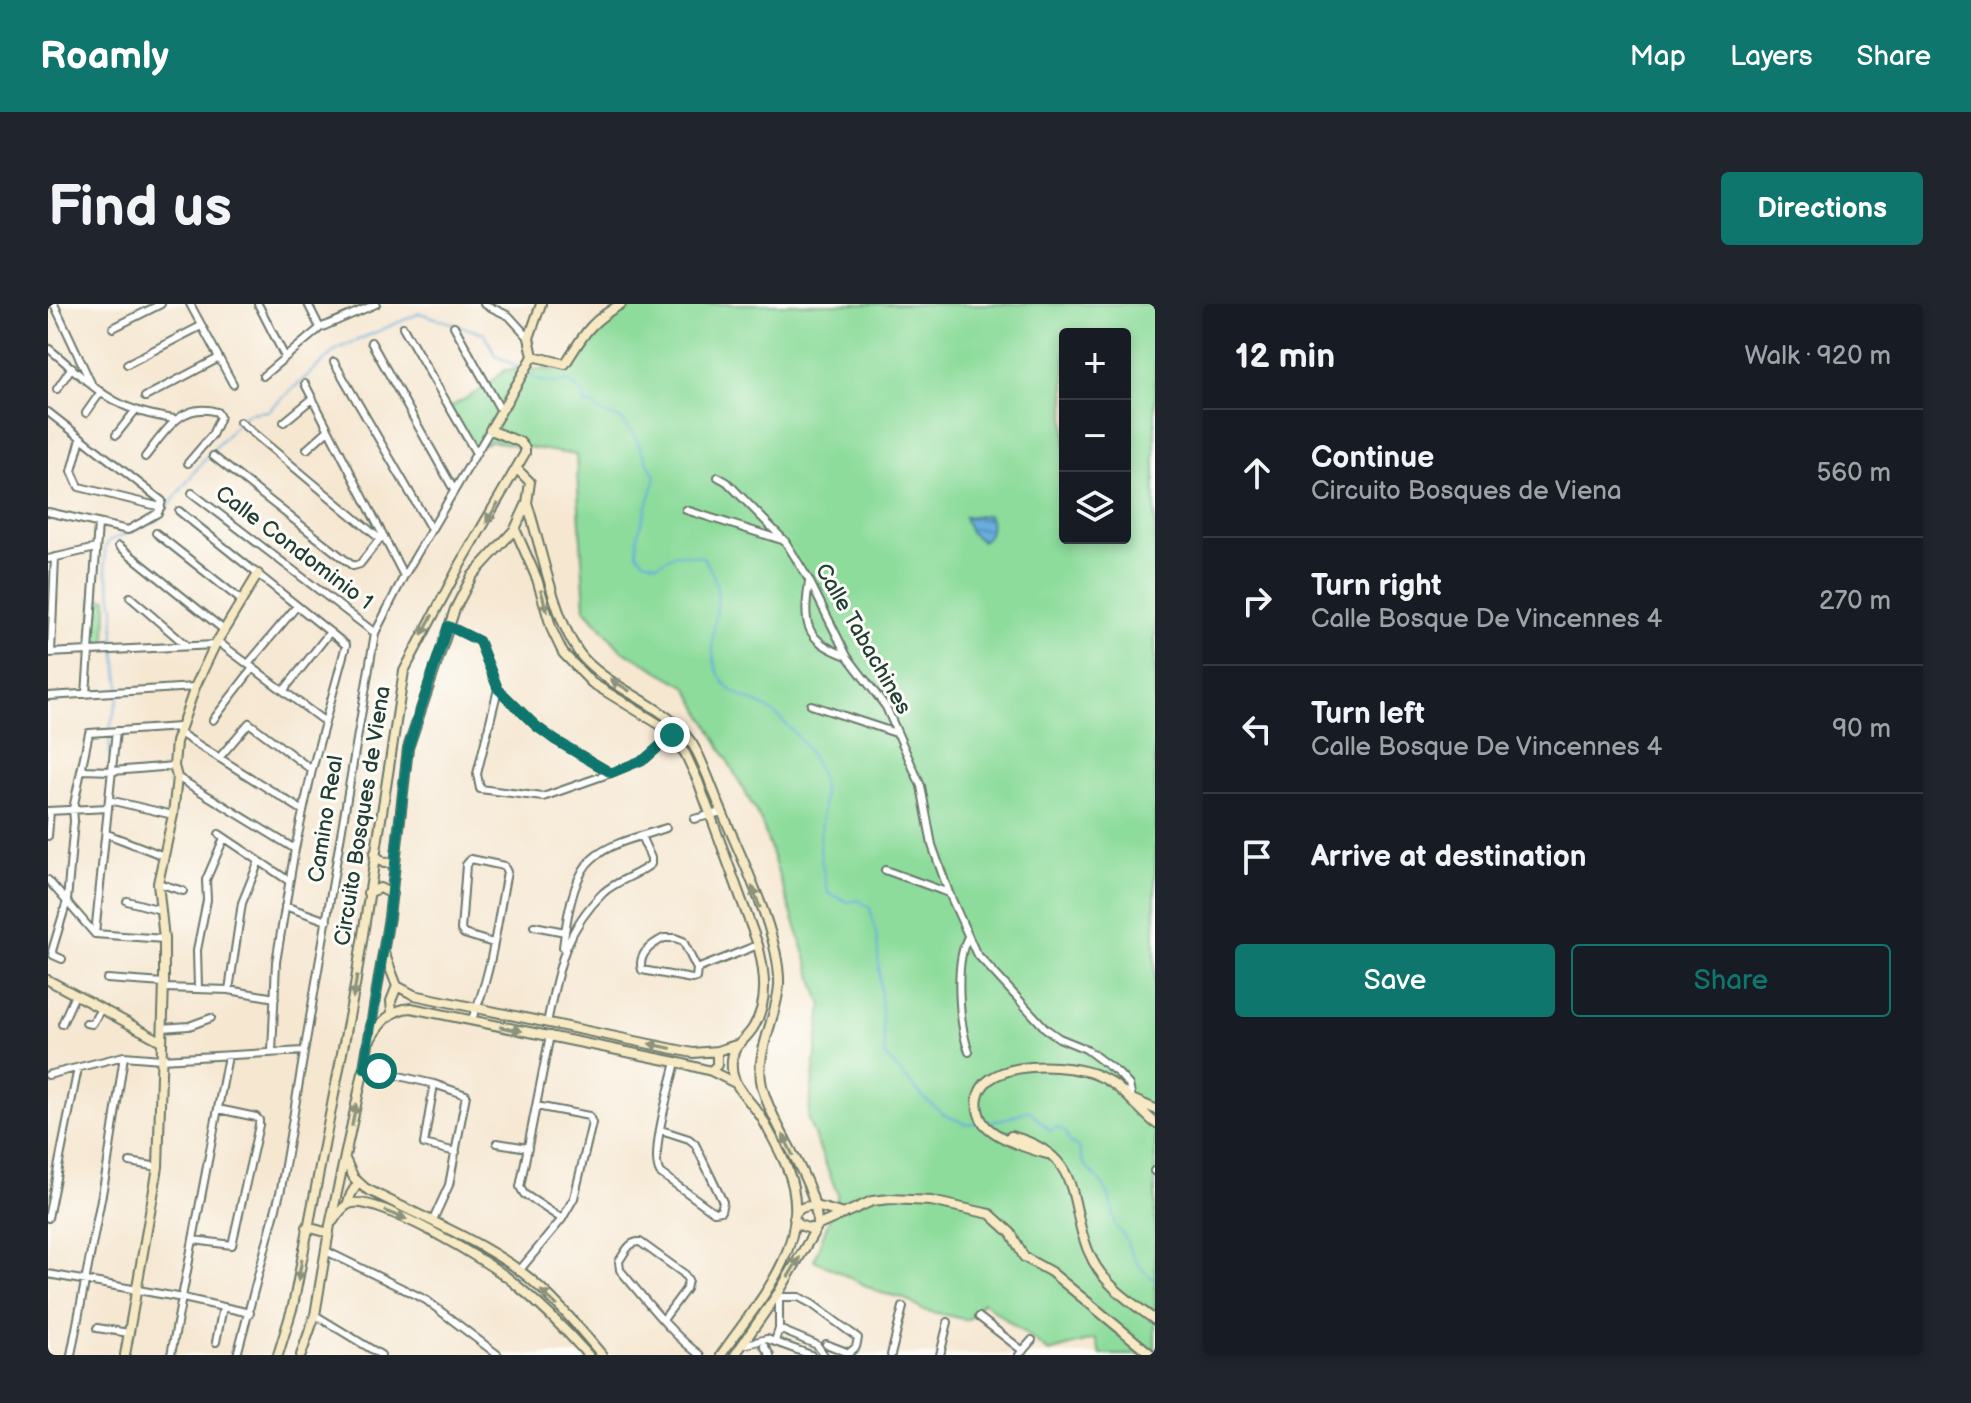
<!DOCTYPE html>
<html lang="en">
<head>
<meta charset="utf-8">
<style>
	body { margin:0; font-family:"Balsamiq Sans",sans-serif; background:#20242c; color:#f1f3f6 }
	.controls { position:absolute; right:24px; top:24px; display:grid; overflow:hidden; border-radius:8px; box-shadow:0 4px 12px #0003 }
	.controls button { width:72px; height:72px; display:grid; place-items:center; padding:0; border:0; border-bottom:2px solid #363941; background:#171b24; color:#f1f3f6; font:40px sans-serif }
	.stop { position:absolute; width:24px; height:24px; margin:-18px; border:6px solid #0f766e; border-radius:50%; background:#fff }
	.stop.end { background:#0f766e; border-color:#fff; box-shadow:0 2px 8px #0008 }
	.list { margin:0; padding:0; list-style:none }
	h2 { display:flex; justify-content:space-between; align-items:center; height:104px; margin:0; padding:0 32px; font-size:34px }
	h2 small { font-size:26px; font-weight:400; color:#9ea1a6 }
	.list li { display:grid; grid-template-columns:52px 1fr auto; gap:24px; align-items:center; box-sizing:border-box; height:128px; padding:0 32px; border-top:2px solid #363941 }
	.list b { display:block; font-size:30px; white-space:nowrap }
	.list p { margin:0; font-size:26px; white-space:nowrap; color:#9ea1a6 }
	.list em { font-size:26px; font-style:normal; color:#9ea1a6 }
	.actions { display:flex; gap:16px; padding:24px 32px }
	.actions a { flex:1; padding:18px 0; border:2px solid #0f766e; border-radius:8px; text-align:center; font-size:28px; color:#0f766e }
	.actions .main { background:#0f766e; color:#fff }
	.icon { flex:none; width:44px; height:44px; fill:none; stroke:currentColor; stroke-width:2; stroke-linecap:round; stroke-linejoin:round }
	.map { position:relative; flex:none; width:1107px; height:1051px; overflow:hidden; border-radius:8px }
	header { display:flex; align-items:center; gap:48px; box-sizing:border-box; height:112px; padding:0 40px; background:#0f766e; color:#fff }
	header strong { font-size:38px }
	nav { display:flex; gap:44px; margin-inline-start:auto; font-size:28px }
	.intro { display:flex; align-items:center; justify-content:space-between; box-sizing:border-box; height:192px; padding:0 48px }
	h1 { margin:0; font-size:56px }
	.button { padding:20px 36px; border-radius:8px; background:#0f766e; color:#fff; font-size:28px; font-weight:700 }
	main { display:flex; gap:48px; padding:0 48px }
	aside { flex:1; background:#171b24; border-radius:8px; box-shadow:0 4px 12px #0003 }
	.map>svg:first-child { display:block }
</style>
</head>
<body>
<header>
<strong>Roamly</strong>
<nav><a>Map</a><a>Layers</a><a>Share</a></nav>
</header>
<div class="intro"><h1>Find us</h1><a class="button">Directions</a></div>
<main>
<div class="map">
<svg width="1107" height="1051" viewBox="0 0 1107 1051">
	<defs>
		<pattern id="park-dots" width="8" height="8" patternUnits="userSpaceOnUse" patternTransform="scale(2)"><rect width="8" height="8" fill="#8ddc9b"/><path d="M2 2h.1M6 6h.1" fill="none" stroke="#73b47f" stroke-width="1.8" stroke-linecap="round"/></pattern>
		<pattern id="water-rules" width="6" height="5" patternUnits="userSpaceOnUse" patternTransform="scale(2)"><rect width="6" height="5" fill="#67addd"/><path d="M0 2.5h6" fill="none" stroke="#548eb4"/></pattern>
	</defs>
	<rect width="100%" height="100%" fill="#fdfcf7"/>
	<filter id="ink" filterUnits="userSpaceOnUse"><feTurbulence type="fractalNoise" baseFrequency=".0125" numOctaves="2"/><feDisplacementMap in="SourceGraphic" scale="16" xChannelSelector="R" yChannelSelector="G"/><feConvolveMatrix kernelMatrix="1 2 1 2 8 2 1 2 1" color-interpolation-filters="sRGB"/></filter>
	<filter id="wash" filterUnits="userSpaceOnUse"><feTurbulence type="fractalNoise" baseFrequency=".006" numOctaves="4" result="noise"/><feDisplacementMap in="SourceGraphic" scale="32" xChannelSelector="R" yChannelSelector="G"/><feGaussianBlur stdDeviation="1.8" result="paint"/><feColorMatrix in="noise" values="0 0 0 0 0 0 0 0 0 0 0 0 0 0 0 0 0 1.4 0 .05"/><feComposite in="paint" operator="in"/></filter>
	<g filter="url(#wash)">
		<rect width="100%" height="100%" fill="#f6e7d1"/>
		<path fill="#8ddc9b" stroke="#568c68" stroke-width="2" fill-rule="evenodd" d="M589,0H1107V1051H1053L1048,1035L1001,1048L935,998L920,1016L875,1006L855,994L833,989L766,956L790,891L760,816L774,702L713,517L639,383L572,345L537,305L528,151L443,137L422,145L399,105L434,85L457,66L519,65L545,27ZM1017,30H1077V234H1017Z"/>
		<path fill="url(#park-dots)" stroke="#568c68" stroke-width="2" d="M45,293L59,295L58,345L43,346Z"/>
		<path fill="url(#water-rules)" stroke="#437588" stroke-width="2" d="M940,211C945,219 943,234 933,237L922,228L916,213Z"/>
		<g fill="none" stroke-linecap="round" stroke-linejoin="round">
			<path stroke="#67addd" stroke-width="2" d="M478,69C493,79 504,81 521,77L536,91L537,101H545L554,109L573,115L586,131L608,174L590,230L589,249L596,256L610,260L628,250L655,253C686,296 656,320 667,360C677,396 704,392 726,409C742,423 759,442 768,461C781,486 773,514 772,540C772,557 777,573 780,589L801,598L811,596L822,604L829,634L837,752L877,795L897,811L919,820L931,818
				M194,115L200,109L220,107L289,45L372,9L437,30L447,51L473,65
				M72,385L66,335V302L57,260V244L61,237L110,216L154,158L189,120
				M62,424L71,391
				M61,430L62,456
				M938,818L956,815L981,806L1002,827L1009,823L1018,828L1021,838L1031,844C1036,869 1045,865 1056,883C1063,894 1066,908 1067,921L1079,936C1080,950 1095,968 1107,976"/>
		</g>
	</g>
	<g filter="url(#ink)">
		<g fill="none" stroke-linecap="round" stroke-linejoin="round">
			<g stroke="#6a786b" stroke-width="10">
				<path id="street" d="M6,0L43,79
					M142,0L185,80
					M210,0L237,53
					M260,0L272,24
					M436,0L461,12L481,34
					M406,22L453,107
					M355,23L428,149
					M65,24L113,0
					M323,38L406,186
					M0,44C48,83 61,106 126,115
					M286,58L383,225
					M79,60L153,22
					M215,72L272,24L328,0
					M257,80L356,272
					M9,85L24,63
					M97,93L171,54
					M0,108L114,197L110,209L80,226L0,208
					M38,109L52,89
					M192,118L332,235
					M236,118L264,95
					M68,131L87,107
					M33,134L24,167L31,183L113,203
					M259,145L279,127
					M165,152L305,262L312,260L335,231
					M97,153C116,129 133,97 169,108L172,113L164,131L140,159
					M670,173L679,178L737,237L761,276L799,352L838,403L873,482L884,541L901,589L928,649L997,724L1011,734L1038,745L1070,769L1081,781L1084,795
					M144,189L327,329
					M638,206L737,237
					M131,207L298,341L264,466L247,545L228,658L224,748
					M108,229L194,297
					M71,242L176,326
					M0,255L48,244
					M761,278C755,320 756,336 799,352
					M82,293L139,342
					M401,322L431,337L450,385L488,422L507,436L563,469L597,455L624,431
					M169,337L277,418
					M0,349L167,341
					M3,349L7,253
					M200,360L249,302
					M450,385L429,470L432,485L495,493L563,469
					M236,386L282,328
					M38,390L50,220
					M0,392L147,383
					M763,401L848,429
					M165,416L205,364
					M130,428L254,506
					M171,454L201,419L264,466
					M34,466L65,467L126,462
					M129,473L247,545
					M61,496L125,511
					M0,507L60,504
					M646,515L674,508
					M59,530L116,552
					M171,530L241,577
					M0,532L2,507
					M837,566L901,589
					M0,576L47,630L116,635
					M110,579L135,587
					M79,597L113,606
					M237,602L279,617
					M486,622L517,628
					M47,630L68,427
					M920,633C906,658 911,721 921,748
					M616,634H627L635,637L649,665L648,674L644,675L594,666C589,650 604,640 616,634Z
					M515,643C518,618 525,571 544,555C563,538 594,532 618,524
					M14,655L5,651L4,647L19,597L26,517L25,505L41,429L132,423
					M649,665L710,641
					M59,675L116,679
					M116,684L181,686L227,694
					M150,684L149,646L159,596L158,576L176,534
					M181,686L194,599L211,557
					M423,717C444,672 449,617 459,568L456,562L423,555L418,561L413,626L416,630L445,639
					M38,719L44,720L53,705
					M499,719C510,668 515,628 555,589C569,576 589,572 603,560V554L593,532
					M14,720L27,691
					M114,724L141,722L163,714
					M502,731L472,883L476,890L514,915
					M316,764L386,780L418,791L401,881L385,916
					M0,771L76,752L113,755L256,747
					M386,780L376,840L408,848
					M613,826L641,835L647,840L675,898L673,907L666,908L612,869C601,851 623,780 628,758
					M449,839L480,844
					M82,858L110,863
					M1106,867L1107,868
					M0,914L30,764
					M146,936L184,941L211,821V816L208,813L170,805
					M278,947L378,996L450,1051
					M471,967L514,915L526,894L544,819L541,812L488,802
					M0,970L135,994L202,1009
					M731,993H751L764,1000L810,1034L808,1043L801,1049L778,1040
					M267,1011L333,1051
					M931,1013L975,1047
					M615,1016L638,985L640,976L635,969L592,938C581,937 577,949 571,957L572,966C597,995 621,1028 652,1051
					M49,1024L81,1029
					M731,1025L769,1041L776,1051
					M727,1037L731,1025V991
					M168,1038L175,1003
					M695,1041L719,1035L763,1051
					M716,1042L722,1051
					M23,1051L59,864L76,752
					M123,1051L180,752
					M189,1051L233,885L327,329L356,272L442,126
					M843,1051L855,1003
					M892,1051L900,1018
					M971,1051L984,1036"/>
			</g>
			<g stroke="#6a786b" stroke-width="12">
				<path id="secondary" d="M485,52L481,34L493,0
					M479,199C493,241 508,327 538,357C573,392 625,402 649,448C659,468 666,490 675,510C694,555 733,634 731,681C729,714 706,750 714,782C725,826 771,879 769,923L731,988L687,1051
					M467,225L489,275L504,326L515,349L544,379L614,422L637,449L650,477L710,641C717,669 721,698 705,724C694,741 682,741 684,765C685,785 706,799 715,816C726,837 740,860 745,883C759,949 707,1001 673,1051
					M326,550L336,559L347,558
					M320,589L332,584L344,590
					M337,651L349,682L366,691L645,749L669,747L688,741
					M0,676L113,737
					M344,709L343,697L349,682
					M322,736C332,719 343,705 363,704L628,758L663,767L687,779
					M663,767L669,761V747
					M1086,796L1107,805
					M963,832C1041,852 1017,904 1045,957C1059,983 1084,999 1107,1016
					M999,850C981,845 951,835 938,822C931,815 928,803 930,793C938,754 1023,759 1051,772C1074,782 1088,803 1107,819
					M298,857L306,874L317,884C368,911 423,932 471,966C502,989 529,1021 554,1051
					M299,901L303,890L310,879
					M747,910C757,895 776,905 792,909
					M746,914L749,920L762,925L824,897L842,895L883,897L942,910L963,929L976,953L1003,968L1104,1051
					M285,917C289,911 294,903 301,900C327,889 443,959 465,978C492,1000 517,1025 540,1051
					M259,923L281,929
					M77,1051L110,863L116,679V635L110,579L125,511L129,473L126,462L128,438L147,383L167,341L210,270
					M230,1051L245,1002L307,682L356,367L412,261L477,149V144L472,138L442,126L483,56L485,52L517,60C536,31 540,19 573,0
					M253,1051L267,1011L282,921L316,764L341,613L360,444L407,305L424,272L467,225L479,199L482,178L469,165"/>
			</g>
			<use href="#street" stroke="#fff" stroke-width="6"/>
			<use href="#secondary" stroke="#f7e9c3" stroke-width="8"/>
		</g>
		<defs><path id="oneway-solid" d="M-6-.8H1V-3.2L6.5 0L1 3.2V.8H-6Z" transform="scale(2)"/></defs>
		<g fill="#8b937c">
			<use href="#oneway-solid" transform="translate(444 209) rotate(121)"/>
			<use href="#oneway-solid" transform="translate(496 297) rotate(74)"/>
			<use href="#oneway-solid" transform="translate(379 321) rotate(119)"/>
			<use href="#oneway-solid" transform="translate(572 381) rotate(-148)"/>
			<use href="#oneway-solid" transform="translate(708 593) rotate(-111)"/>
			<use href="#oneway-solid" transform="translate(307 683) rotate(100)"/>
			<use href="#oneway-solid" transform="translate(463 725) rotate(10)"/>
			<use href="#oneway-solid" transform="translate(612 742) rotate(-168)"/>
			<use href="#oneway-solid" transform="translate(306 811) rotate(-79)"/>
			<use href="#oneway-solid" transform="translate(740 841) rotate(-115)"/>
			<use href="#oneway-solid" transform="translate(348 911) rotate(21)"/>
			<use href="#oneway-solid" transform="translate(746 963) rotate(-59)"/>
			<use href="#oneway-solid" transform="translate(252 966) rotate(100)"/>
			<use href="#oneway-solid" transform="translate(501 994) rotate(-137)"/>
		</g>
	</g>
	<g fill="none" stroke-linecap="round" stroke-linejoin="round" filter="url(#ink)">
		<path stroke="#0f766e" stroke-width="10" d="M331,767L316,764L341,613L360,444L400,322L431,337L450,385L488,422L507,436L563,469L597,455L624,431"/>
	</g>
	<g text-anchor="middle" dominant-baseline="central" stroke-width="6" stroke-linejoin="round" paint-order="stroke">
		<g font-size="22" fill="#1f3d34" stroke="#fdfcf7">
			<text transform="translate(246 244) rotate(37)">Calle Condominio 1</text>
			<text transform="translate(815 335) rotate(60)">Calle Tabachines</text>
			<text transform="translate(315 512) rotate(-81)">Circuito Bosques de Viena</text>
			<text transform="translate(278 515) rotate(-81)">Camino Real</text>
		</g>
	</g>
</svg>
<div class="controls">
<button>+</button>
<button>−</button>
<button><svg class="icon" aria-label="layers" viewBox="0 0 24 24"><path d="M12 4l9 5-9 5-9-5zM3 14l9 5 9-5"/></svg></button>
</div>
<div class="stop" style="left:331px;top:767px"></div>
<div class="stop end" style="left:624px;top:431px"></div>
</div>
<aside>
<h2>12 min<small>Walk · 920 m</small></h2>
<ul class="list">
<li><svg class="icon" aria-label="ahead" viewBox="0 0 24 24"><path d="M12 20V5M6 11l6-6 6 6"/></svg><div><b>Continue</b><p>Circuito Bosques de Viena</p></div><em>560 m</em></li>
<li><svg class="icon" aria-label="right" viewBox="0 0 24 24"><path d="M7 20v-9h11M14 6l5 5-5 5"/></svg><div><b>Turn right</b><p>Calle Bosque De Vincennes 4</p></div><em>270 m</em></li>
<li><svg class="icon" aria-label="left" viewBox="0 0 24 24"><path d="M17 20v-9H6M10 6l-5 5 5 5"/></svg><div><b>Turn left</b><p>Calle Bosque De Vincennes 4</p></div><em>90 m</em></li>
<li><svg class="icon" aria-label="arrive" viewBox="0 0 24 24"><path d="M6 21V4h12l-3 4 3 4H6"/></svg><div><b>Arrive at destination</b></div></li>
</ul>
<div class="actions"><a class="main">Save</a><a>Share</a></div>
</aside>
</main>
</body>
</html>
